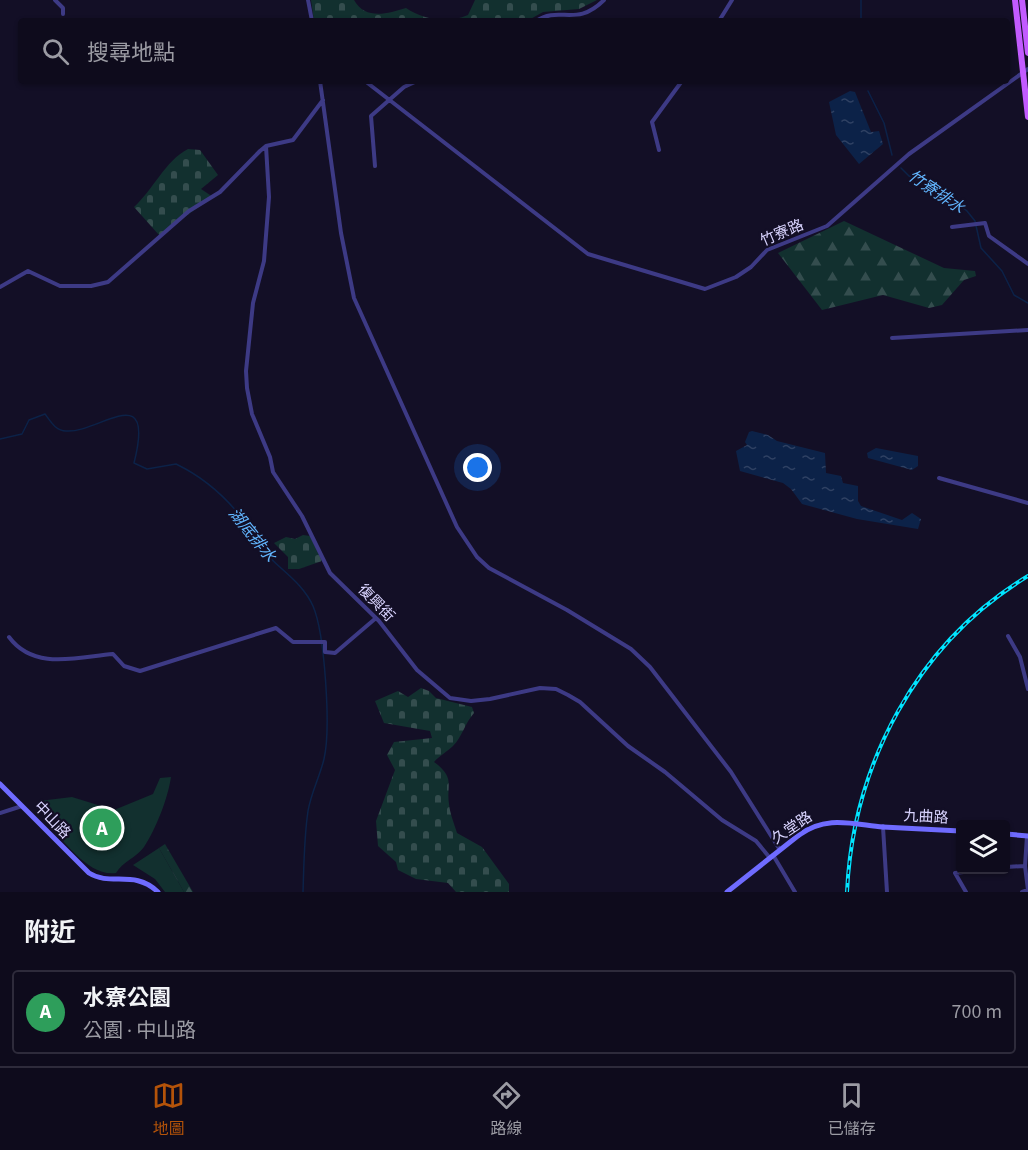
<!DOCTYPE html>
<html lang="zh-TW">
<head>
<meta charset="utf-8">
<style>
	body { margin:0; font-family:"Source Sans 3","Noto Sans TC",sans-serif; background:#171425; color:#f1f3f6 }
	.controls { position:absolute; right:18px; bottom:18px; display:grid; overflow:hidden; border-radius:6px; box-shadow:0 2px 4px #0004 }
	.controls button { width:54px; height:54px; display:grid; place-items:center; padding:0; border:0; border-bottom:2px solid #2e2b3b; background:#0e0b1c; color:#f1f3f6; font:30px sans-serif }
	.you { position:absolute; left:478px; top:468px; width:21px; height:21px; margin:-15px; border:4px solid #fff; border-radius:50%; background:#1a73e8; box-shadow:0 0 0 9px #1a73e833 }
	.badge { display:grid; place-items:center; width:39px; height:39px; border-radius:50%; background:#b45309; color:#fff; font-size:20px; font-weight:700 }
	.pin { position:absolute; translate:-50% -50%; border:3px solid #fff; box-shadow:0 2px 6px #0006 }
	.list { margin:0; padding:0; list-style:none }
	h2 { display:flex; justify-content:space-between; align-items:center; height:78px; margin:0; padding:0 24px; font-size:26px }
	h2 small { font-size:20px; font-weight:400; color:#9b9ba3 }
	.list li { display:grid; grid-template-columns:39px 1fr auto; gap:18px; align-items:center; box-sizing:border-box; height:84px; margin:0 12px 12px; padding:0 12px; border:2px solid #2e2b3b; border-radius:6px }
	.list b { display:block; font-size:22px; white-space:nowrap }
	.list p { margin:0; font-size:20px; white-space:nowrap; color:#9b9ba3 }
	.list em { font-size:20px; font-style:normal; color:#9b9ba3 }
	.icon { flex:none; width:33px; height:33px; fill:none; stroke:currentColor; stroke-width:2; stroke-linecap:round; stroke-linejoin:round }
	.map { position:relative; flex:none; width:1028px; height:892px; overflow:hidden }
	.search { position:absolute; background:#0e0b1c; box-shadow:0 2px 4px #0004; left:18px; right:18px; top:18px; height:66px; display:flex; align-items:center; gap:15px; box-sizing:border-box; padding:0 21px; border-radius:6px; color:#9b9ba3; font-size:22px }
	.sheet { height:174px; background:#0e0b1c }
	nav { display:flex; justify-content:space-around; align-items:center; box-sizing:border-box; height:84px; border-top:2px solid #2e2b3b; background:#0e0b1c; font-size:16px; color:#9b9ba3 }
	nav a { display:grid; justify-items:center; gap:3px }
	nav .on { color:#b45309 }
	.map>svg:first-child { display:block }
</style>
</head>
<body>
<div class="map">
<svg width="1028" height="892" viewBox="0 0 1028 892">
	<defs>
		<pattern id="forest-firs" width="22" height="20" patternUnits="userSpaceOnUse" patternTransform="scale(1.5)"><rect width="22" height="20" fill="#12302f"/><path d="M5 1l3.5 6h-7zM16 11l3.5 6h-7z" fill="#344d4e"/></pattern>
		<pattern id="cemetery-stones" width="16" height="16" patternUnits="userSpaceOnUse" patternTransform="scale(1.5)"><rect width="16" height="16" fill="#12302f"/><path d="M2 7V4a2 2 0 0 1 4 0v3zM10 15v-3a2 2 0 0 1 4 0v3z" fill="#344d4e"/></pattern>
		<pattern id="water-ripples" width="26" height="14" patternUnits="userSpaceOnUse" patternTransform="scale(1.5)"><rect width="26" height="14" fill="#0c2248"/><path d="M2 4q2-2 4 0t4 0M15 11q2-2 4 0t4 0" fill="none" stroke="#2f4163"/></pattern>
	</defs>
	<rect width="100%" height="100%" fill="#130f26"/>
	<path fill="#12302f" d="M171,777C168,798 156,829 144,847C136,858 123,861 116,873C88,877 64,840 46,822L51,818L39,801L72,797L114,810L153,794L160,778Z
		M159,848L184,892H165L155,879L133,865Z"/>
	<path fill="url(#forest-firs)" d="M844,221L944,268L975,271L976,276L964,280L942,305L929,308L883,295L822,310L778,253Z
		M165,844L193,892H184L159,848Z"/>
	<path fill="url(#cemetery-stones)" d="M311,0H354C365,20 387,14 406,8C424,20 447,24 468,15L475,0H597L579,9L543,12L527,21H314Z
		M188,149L200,150L218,175L201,189L213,197L159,235L134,207C153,190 165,161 188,149Z
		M303,535L310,536L322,561L299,569H288V557L274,543L286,537L295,539Z
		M421,688L429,691L436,698L472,707L474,713C465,723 462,737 453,746C447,752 440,755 434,762C456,778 446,785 449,804C450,814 454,823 457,833L482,847L509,884V892H456L448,883L416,879L398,870L396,862L378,846L376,821L395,770L387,755L394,742L432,738L430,731L384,723L375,701L398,691L408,697Z"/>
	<path fill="url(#water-ripples)" d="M850,91L855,92L871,132L879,131L883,144L859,164L836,135L829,102Z
		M752,431L768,435L777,441L825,453L826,473L841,476L843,483L858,486V501L861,506L902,520L912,513L921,519L918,529L857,519L802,504L791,489L783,483L740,471L736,451L747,445L745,442L749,432Z
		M876,448L918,456V466L912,470L868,458L867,453Z"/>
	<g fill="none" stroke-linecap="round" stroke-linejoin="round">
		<path stroke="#0c2248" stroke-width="1.5" d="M861,21V0
			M868,91L884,123L892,155
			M901,168L909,176L944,193L967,211L975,221L981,248L1002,271L1014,295L1028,303
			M0,439L22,434L29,420L45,414C51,422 56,431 66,431C98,434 156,377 134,463L147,469L176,464C203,477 227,498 245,522C252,530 256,540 262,549C278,569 302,581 313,606C325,634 331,729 324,759C320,776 311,793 308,811C304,838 304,864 303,892"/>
		<path stroke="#3d3a85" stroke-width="4" d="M55,0L63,8V14
			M308,0L312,21
			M536,21C560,5 576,28 604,0
			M719,21L732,0
			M320,81L341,233L354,298L457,527L477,557L489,568L567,610L631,649L650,667L731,772L780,850
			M365,81L588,254L705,289L736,277L751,267L767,250L827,226L909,154L1028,69
			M266,146L269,197L264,261L253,303L246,371L247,388L252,414L270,457L273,472L302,516L330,573L379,621L417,670L450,698L471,701L490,699L540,688L556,689L568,695L580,702L628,746L665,772L722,820L756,841L770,858
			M659,150L652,122L682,81
			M375,166L371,116L404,87L417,81
			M952,227L985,223L989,236L1028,264
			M0,287L28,271L60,286H91L108,282L189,211L220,192L260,151L266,146L293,140L323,100
			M892,338L1028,330
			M939,478L1028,503
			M1008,636L1020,657L1028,689
			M9,637C34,671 78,657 113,654L124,666L140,671L276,628L293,642H325V652L335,653L376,618
			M0,813L22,806
			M883,827L887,892
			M1027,836L1025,866L1028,890
			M773,855L795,892
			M1006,867L1025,866
			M966,892L955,873L981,870
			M1022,892L1028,890"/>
		<path stroke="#6f6bff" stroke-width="5" d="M0,784L89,873C111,887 134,869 158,892
			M883,827L960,831
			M1006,834L1028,836
			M727,892L799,835"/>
		<path stroke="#c25bff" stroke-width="6" d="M1015,0L1028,117
			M1022,0L1028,53"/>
		<g stroke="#00e5ff" stroke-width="4">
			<path id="rail" d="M847,892C853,764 917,643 1028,576"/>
		</g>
		<use href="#rail" stroke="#130f26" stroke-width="1.5" stroke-dasharray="4.5" stroke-linecap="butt"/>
		<path stroke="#6f6bff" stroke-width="5" d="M799,835C826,815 852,824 883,827"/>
	</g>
	<g text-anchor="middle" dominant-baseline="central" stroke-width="4.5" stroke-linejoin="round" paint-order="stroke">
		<g font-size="15" fill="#d9d4ff" stroke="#130f26">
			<text transform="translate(782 233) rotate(-23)">竹寮路</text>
			<text transform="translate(376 603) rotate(46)">復興街</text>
			<text transform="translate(926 817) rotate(3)">九曲路</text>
			<text transform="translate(52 820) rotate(46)">中山路</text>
			<text transform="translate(792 828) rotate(-34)">久堂路</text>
		</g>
		<g font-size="16" font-style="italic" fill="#62b6ff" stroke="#130f26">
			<text transform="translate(936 192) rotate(34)">竹寮排水</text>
			<text transform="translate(252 535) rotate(51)">湖底排水</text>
		</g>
	</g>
</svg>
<div class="controls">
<button><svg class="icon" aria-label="layers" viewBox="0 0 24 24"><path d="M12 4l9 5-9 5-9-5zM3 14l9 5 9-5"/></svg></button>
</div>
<div class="you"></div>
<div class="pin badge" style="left:102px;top:828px;background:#2e9e5b">A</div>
<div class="search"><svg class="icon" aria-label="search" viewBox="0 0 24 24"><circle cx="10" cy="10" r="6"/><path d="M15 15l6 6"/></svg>搜尋地點</div>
</div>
<section class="sheet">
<h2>附近<small></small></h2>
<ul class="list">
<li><span class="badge" style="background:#2e9e5b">A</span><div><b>水寮公園</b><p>公園 · 中山路</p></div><em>700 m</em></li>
</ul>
</section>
<nav>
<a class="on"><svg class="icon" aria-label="map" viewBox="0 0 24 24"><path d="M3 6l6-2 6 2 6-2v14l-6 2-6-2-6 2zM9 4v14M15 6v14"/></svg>地圖</a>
<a><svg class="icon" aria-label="directions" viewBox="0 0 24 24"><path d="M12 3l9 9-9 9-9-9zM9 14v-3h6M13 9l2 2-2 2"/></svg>路線</a>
<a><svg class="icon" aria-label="saved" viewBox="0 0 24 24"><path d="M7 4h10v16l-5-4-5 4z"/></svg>已儲存</a>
</nav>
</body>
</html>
